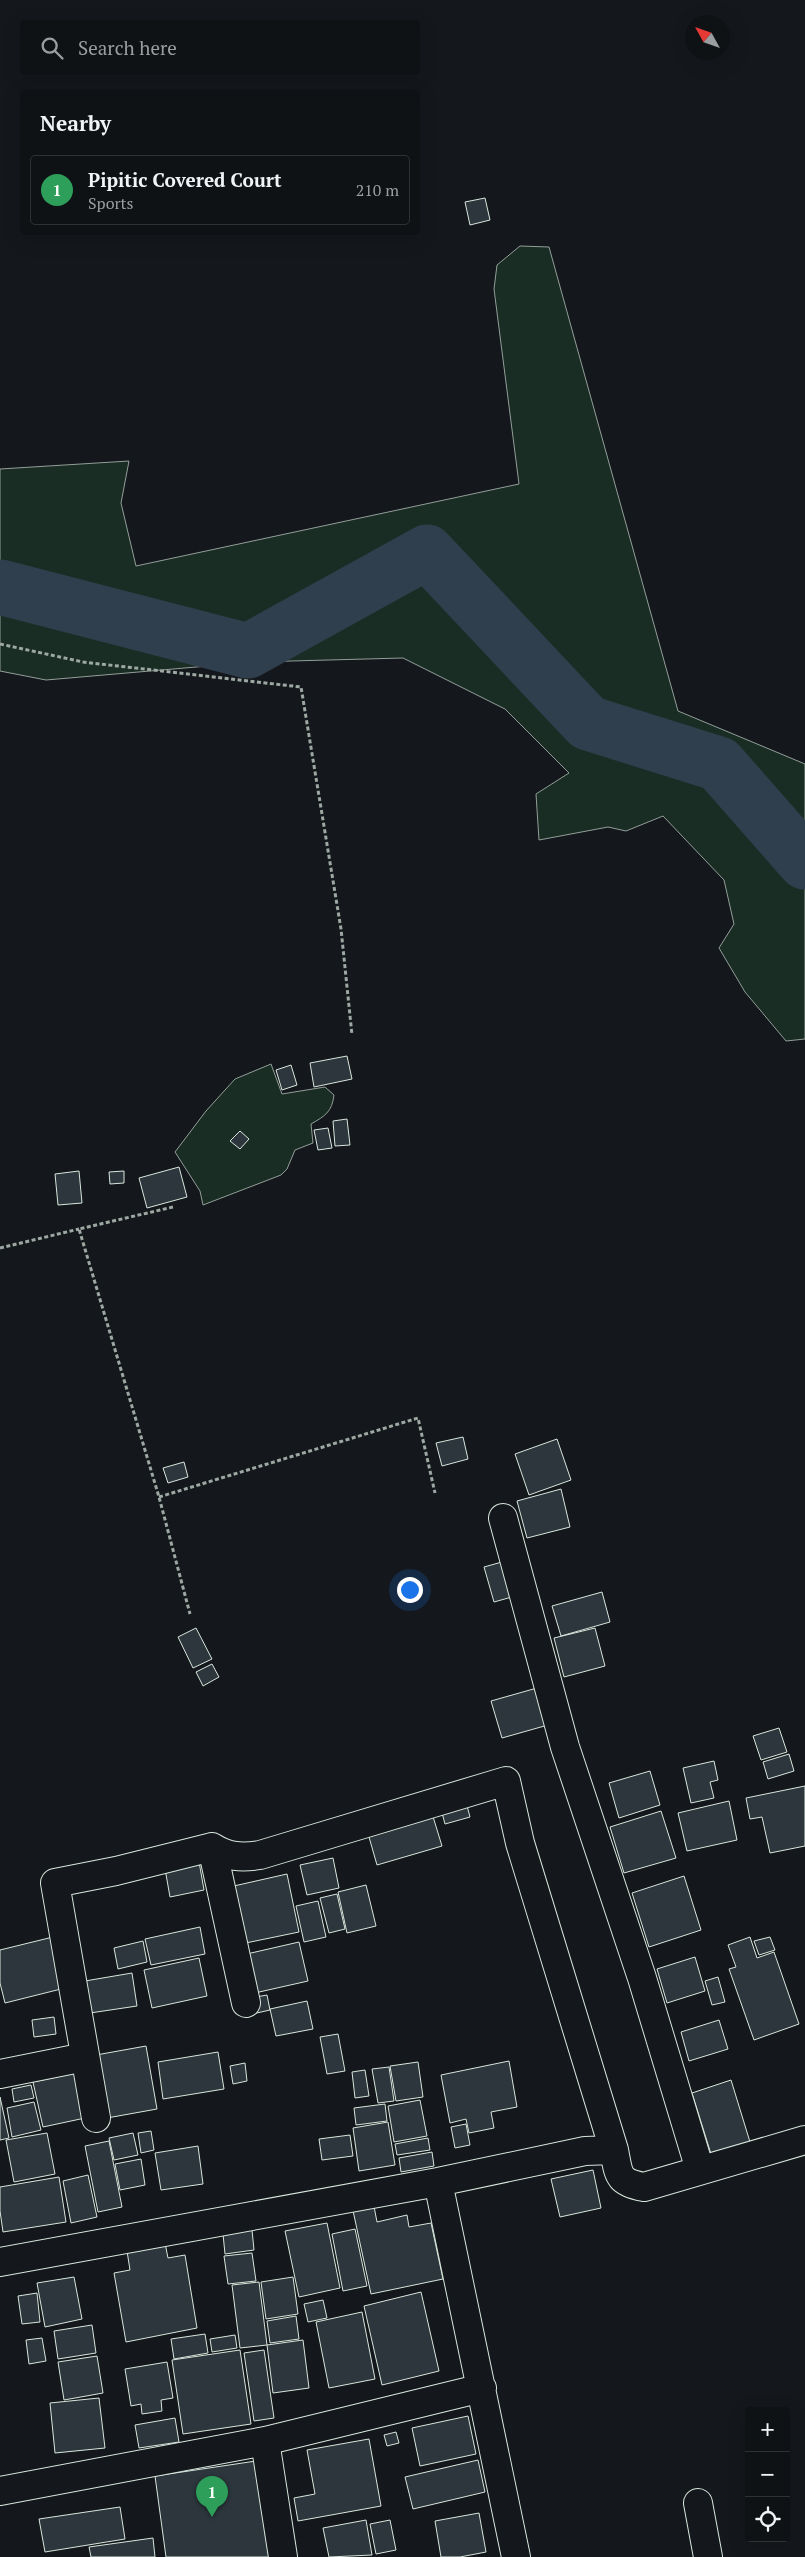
<!DOCTYPE html>
<html lang="en">
<head>
<meta charset="utf-8">
<style>
	body { margin:0; font-family:"PT Serif",serif; background:#1d2022; color:#f1f3f6 }
	.controls { position:absolute; right:15px; bottom:15px; display:grid; overflow:hidden; border-radius:5px; box-shadow:0 5px 20px #0002 }
	.controls button { width:45px; height:45px; display:grid; place-items:center; padding:0; border:0; border-bottom:1px solid #2f3234; background:#0f1215; color:#f1f3f6; font:25px sans-serif }
	.compass { position:absolute; left:685px; top:15px; width:45px; height:45px; border-radius:50%; background:#0f1215; box-shadow:0 5px 20px #0002; rotate:310deg }
	.you { position:absolute; left:409px; top:1589px; width:18px; height:18px; margin:-12px; border:4px solid #fff; border-radius:50%; background:#1a73e8; box-shadow:0 0 0 8px #1a73e833 }
	.badge { display:grid; place-items:center; width:32px; height:32px; border-radius:50%; background:#ffb74d; color:#fff; font-size:16px; font-weight:700 }
	.pin { position:absolute; translate:-50% -41px; filter:drop-shadow(0 1px 2px #0008) }
	.pin::after { content:''; position:absolute; top:26px; width:18px; height:15px; background:inherit; clip-path:polygon(0 0,100% 0,50% 100%) }
	.list { margin:0; padding:0; list-style:none }
	h2 { display:flex; justify-content:space-between; align-items:center; height:65px; margin:0; padding:0 20px; font-size:21px }
	h2 small { font-size:16px; font-weight:400; color:#9b9ea0 }
	.list li { display:grid; grid-template-columns:32px 1fr auto; gap:15px; align-items:center; box-sizing:border-box; height:70px; margin:0 10px 10px; padding:0 10px; border:1px solid #2f3234; border-radius:5px }
	.list b { display:block; font-size:19px; white-space:nowrap }
	.list p { margin:0; font-size:16px; white-space:nowrap; color:#9b9ea0 }
	.list em { font-size:16px; font-style:normal; color:#9b9ea0 }
	.icon { flex:none; width:28px; height:28px; fill:none; stroke:currentColor; stroke-width:2; stroke-linecap:round; stroke-linejoin:round }
	.map { position:relative; flex:none; width:805px; height:2557px; overflow:hidden }
	.search { position:absolute; background:#0f1215; box-shadow:0 5px 20px #0002; left:20px; top:20px; width:400px; height:55px; display:flex; align-items:center; gap:12px; box-sizing:border-box; padding:0 18px; border-radius:5px; color:#9b9ea0; font-size:19px }
	.panel { position:absolute; background:#0f1215; box-shadow:0 5px 20px #0002; left:20px; top:90px; width:400px; height:145px; border-radius:5px }
	.map>svg:first-child { display:block }
</style>
</head>
<body>
<div class="map">
<svg width="805" height="2557" viewBox="0 0 805 2557">
	<rect width="100%" height="100%" fill="#14181c"/>
	<path fill="#1a2d24" stroke="#939e99" d="M520,246L549,247L678,711L805,764V1039L786,1041L745,992L719,948L734,924L724,880L663,816L626,831L608,827L539,840L536,794L569,773L505,709L403,658L254,662L46,680L0,671V469L129,461L121,503L136,566L519,484L494,289L497,265Z
		M271,1064L282,1094L325,1087L334,1095C332,1112 325,1116 311,1124L313,1143L295,1150L287,1169L281,1175L203,1205L200,1191L175,1152L206,1111L235,1079Z"/>
	<g fill="none" stroke-linecap="round" stroke-linejoin="round">
		<path stroke="#2f3f4d" stroke-width="55" d="M0,587L248,651L427,552L588,723L719,764L805,862"/>
	</g>
	<path fill="#2c363c" stroke="#d8e6dc" d="M485,198L490,220L470,225L465,202Z
		M347,1056L352,1079L314,1087L310,1063Z
		M291,1065L297,1085L282,1090L276,1070Z
		M347,1119L350,1145L335,1146L333,1121Z
		M328,1128L332,1148L318,1150L314,1130Z
		M240,1131L249,1139L240,1149L230,1141Z
		M179,1167L187,1197L147,1208L139,1178Z
		M79,1171L82,1203L58,1205L55,1174Z
		M124,1171V1183L110,1184L109,1172Z
		M463,1437L468,1459L442,1466L436,1443Z
		M557,1439L571,1480L529,1495L515,1454Z
		M184,1462L188,1477L168,1483L163,1468Z
		M561,1489L570,1527L527,1538L517,1501Z
		M509,1560L519,1595L494,1602L484,1567Z
		M602,1592L610,1622L561,1636L552,1606Z
		M196,1628L212,1659L193,1668L178,1637Z
		M595,1628L605,1666L564,1677L554,1638Z
		M212,1664L219,1677L203,1686L196,1672Z
		M544,1686L555,1723L502,1738L491,1701Z
		M779,1728L787,1752L761,1760L753,1736Z
		M789,1754L794,1771L768,1779L763,1762Z
		M714,1761L718,1780L710,1782L714,1798L691,1803L683,1768Z
		M650,1771L660,1805L619,1818L609,1783Z
		M805,1786V1846L770,1853L762,1817L750,1819L746,1798Z
		M729,1801L737,1840L687,1851L678,1813Z
		M466,1802L470,1817L445,1824L441,1809Z
		M431,1810L442,1846L377,1865L367,1830Z
		M661,1811L676,1858L624,1873L610,1827Z
		M198,1856L204,1890L170,1897L164,1863Z
		M333,1858L339,1888L307,1895L300,1865Z
		M287,1874L299,1932L236,1945L225,1888Z
		M684,1876L701,1930L649,1947L632,1893Z
		M366,1885L376,1926L347,1933L338,1892Z
		M337,1894L345,1929L329,1933L320,1898Z
		M318,1901L326,1937L304,1942L296,1906Z
		M200,1927L205,1954L151,1965L145,1939Z
		M53,1937L65,1988L5,2003L0,1983V1950Z
		M750,1937L757,1958L774,1952L799,2024L754,2040L729,1969L736,1967L728,1945Z
		M770,1937L775,1950L759,1955L754,1941Z
		M143,1941L147,1962L118,1969L114,1948Z
		M299,1942L308,1981L246,1995L238,1956Z
		M695,1957L705,1991L667,2003L657,1969Z
		M199,1958L207,1996L152,2008L144,1970Z
		M132,1973L137,2006L90,2013L85,1981Z
		M718,1977L725,2002L712,2005L705,1981Z
		M267,1995L270,2010L248,2015L245,1999Z
		M307,2001L313,2029L276,2036L270,2009Z
		M54,2017L56,2034L34,2037L32,2020Z
		M719,2020L728,2049L689,2061L681,2032Z
		M338,2034L345,2071L327,2074L320,2037Z
		M146,2046L157,2109L107,2118L96,2055Z
		M218,2052L224,2089L163,2099L158,2062Z
		M509,2061L517,2107L491,2112L494,2128L469,2133L466,2119L450,2123L441,2075Z
		M418,2062L423,2097L396,2101L390,2066Z
		M245,2063L247,2081L233,2084L230,2066Z
		M389,2067L394,2101L378,2103L372,2069Z
		M365,2070L369,2096L355,2098L352,2072Z
		M75,2073L85,2118L43,2127L33,2082Z
		M731,2080L750,2142L711,2154L692,2093Z
		M31,2085L34,2098L14,2102L12,2089Z
		M0,2097L9,2138L0,2140Z
		M420,2100L427,2136L394,2142L388,2106Z
		M34,2102L41,2130L12,2137L7,2108Z
		M385,2104L387,2121L356,2125L354,2108Z
		M388,2122L395,2165L359,2171L353,2128Z
		M466,2124L470,2145L455,2148L451,2127Z
		M151,2131L154,2150L141,2153L138,2133Z
		M47,2133L55,2174L14,2182L6,2140Z
		M133,2133L138,2155L114,2160L109,2138Z
		M350,2135L353,2156L322,2160L319,2139Z
		M428,2138L430,2150L397,2155L395,2144Z
		M109,2141L122,2207L98,2212L85,2146Z
		M198,2146L203,2184L161,2190L155,2153Z
		M432,2152L434,2166L401,2172L399,2158Z
		M141,2159L145,2185L120,2190L115,2164Z
		M593,2170L601,2208L560,2217L551,2179Z
		M88,2175L97,2217L71,2223L63,2181Z
		M59,2177L66,2222L3,2232L0,2211V2187Z
		M373,2201L377,2222L407,2215L409,2227L431,2223L443,2279L371,2294L352,2206Z
		M327,2223L340,2288L299,2297L285,2231Z
		M355,2229L367,2286L343,2291L332,2234Z
		M252,2230L254,2250L225,2254L223,2234Z
		M165,2243L168,2258L185,2255L197,2328L126,2342L114,2273L130,2270L127,2251Z
		M252,2253L256,2281L228,2284L224,2256Z
		M74,2277L82,2319L45,2327L37,2283Z
		M293,2277L298,2314L266,2319L261,2282Z
		M259,2282L267,2345L240,2348L232,2285Z
		M421,2292L439,2371L382,2385L364,2306Z
		M37,2293L40,2322L22,2324L18,2296Z
		M323,2300L327,2318L308,2322L304,2304Z
		M362,2312L375,2379L329,2388L316,2322Z
		M296,2316L299,2339L270,2343L267,2321Z
		M92,2325L96,2353L58,2359L54,2331Z
		M205,2334L208,2353L174,2359L171,2339Z
		M235,2335L237,2348L212,2352L210,2339Z
		M42,2338L46,2361L29,2364L26,2340Z
		M303,2340L309,2388L273,2393L267,2345Z
		M240,2350L251,2424L183,2434L172,2360Z
		M264,2350L274,2418L254,2421L244,2353Z
		M97,2356L103,2393L64,2400L58,2362Z
		M167,2362L173,2398L161,2400L162,2411L142,2414L141,2404L131,2406L125,2369Z
		M99,2398L105,2448L55,2453L50,2403Z
		M468,2416L476,2454L420,2466L412,2428Z
		M175,2418L179,2442L139,2448L135,2425Z
		M396,2432L399,2443L387,2446L384,2435Z
		M369,2439L381,2506L298,2521L294,2498L315,2494L307,2450Z
		M478,2460L485,2492L413,2509L405,2477Z
		M256,2461L269,2557H166L155,2476Z
		M120,2507L125,2539L45,2552L39,2519Z
		M479,2513L486,2552L460,2557H441L435,2521Z
		M366,2520L372,2555L329,2557L323,2528Z
		M390,2520L396,2550L376,2554L370,2524Z
		M153,2538L155,2557H91L89,2547Z"/>
	<g fill="none" stroke-linecap="round" stroke-linejoin="round">
		<g stroke="#d8e6dc" stroke-width="30">
			<path id="minor" d="M503,1518L565,1747L642,1978L700,2170
				M212,1847L246,2003
				M0,2074L85,2057
				M96,2118L55,1883L116,1871L212,1847C228,1857 241,1858 260,1855L506,1781L520,1843L614,2150C619,2175 617,2182 644,2187L805,2140
				M438,2182L516,2557
				M0,2262L438,2182L585,2151L614,2150
				M265,2441L283,2557
				M0,2491L265,2441L482,2388
				M698,2503L708,2557"/>
		</g>
		<path stroke="#9da8a2" stroke-width="3" stroke-dasharray="4 2.5" stroke-linecap="butt" d="M0,644L83,662L301,687L341,929L352,1035
			M173,1207L79,1229L159,1497L190,1614
			M0,1248L79,1229
			M159,1497L418,1418L435,1493"/>
		<use href="#minor" stroke="#14181c" stroke-width="28"/>
	</g>
</svg>
<div class="controls">
<button>+</button>
<button>−</button>
<button><svg class="icon" aria-label="locate" viewBox="0 0 24 24"><circle cx="12" cy="12" r="6"/><path d="M12 2v4M12 18v4M2 12h4M18 12h4"/></svg></button>
</div>
<svg class="compass" viewBox="-18 -18 36 36"><path d="M0-13l5 13h-10z" fill="#e53935"/><path d="M0 13l5-13h-10z" fill="#9b9ea0"/></svg>
<div class="you"></div>
<div class="pin badge" style="left:212px;top:2517px;background:#2e9e5b">1</div>
<div class="search"><svg class="icon" aria-label="search" viewBox="0 0 24 24"><circle cx="10" cy="10" r="6"/><path d="M15 15l6 6"/></svg>Search here</div>
<section class="panel">
<h2>Nearby<small></small></h2>
<ul class="list">
<li><span class="badge" style="background:#2e9e5b">1</span><div><b>Pipitic Covered Court</b><p>Sports</p></div><em>210 m</em></li>
</ul>
</section>
</div>
</body>
</html>
